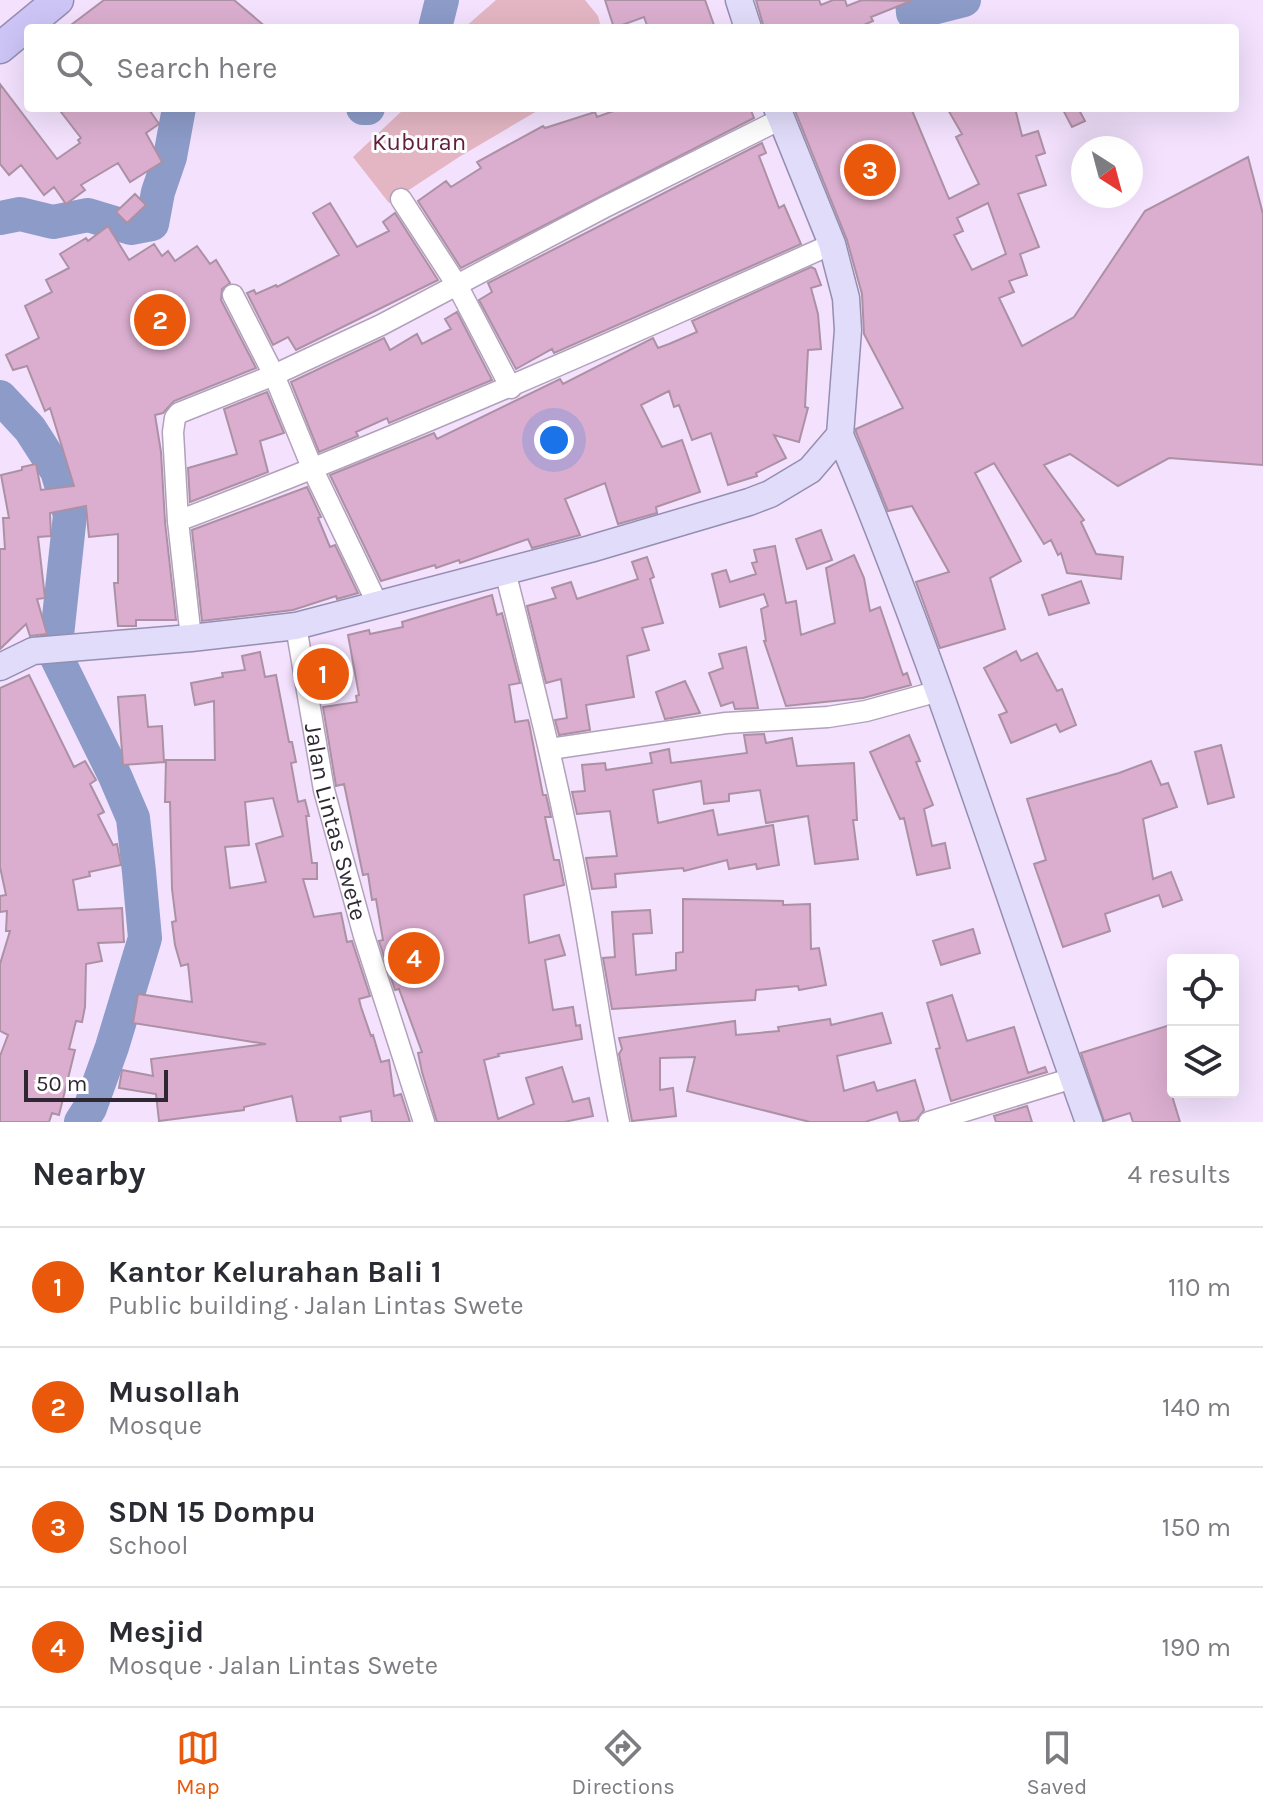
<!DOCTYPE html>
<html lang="en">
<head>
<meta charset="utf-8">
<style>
	body { margin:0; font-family:Karla,sans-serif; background:#f7f7f7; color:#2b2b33 }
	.controls { position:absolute; right:24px; bottom:24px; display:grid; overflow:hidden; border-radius:8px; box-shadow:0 8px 32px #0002 }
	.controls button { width:72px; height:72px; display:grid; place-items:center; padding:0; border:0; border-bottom:2px solid #e1e1e2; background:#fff; color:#2b2b33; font:40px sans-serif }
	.compass { position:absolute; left:1071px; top:136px; width:72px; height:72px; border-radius:50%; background:#fff; box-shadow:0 8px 32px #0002; rotate:144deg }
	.scale { position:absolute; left:24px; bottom:20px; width:144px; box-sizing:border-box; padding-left:8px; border:4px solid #2f2832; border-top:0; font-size:22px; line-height:28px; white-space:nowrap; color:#2f2832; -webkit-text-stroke:6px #fff; paint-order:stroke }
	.you { position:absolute; left:554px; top:440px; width:28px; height:28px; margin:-20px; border:6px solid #fff; border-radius:50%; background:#1a73e8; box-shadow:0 0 0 12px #1a73e833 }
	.badge { display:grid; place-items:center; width:52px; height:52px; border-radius:50%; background:#ea580c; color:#fff; font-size:26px; font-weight:700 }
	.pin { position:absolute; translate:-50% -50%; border:4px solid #fff; box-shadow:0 2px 8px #0006 }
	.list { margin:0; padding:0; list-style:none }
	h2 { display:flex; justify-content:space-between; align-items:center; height:104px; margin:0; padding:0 32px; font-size:34px }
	h2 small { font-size:26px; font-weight:400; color:#7c7c81 }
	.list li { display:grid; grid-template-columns:52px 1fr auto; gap:24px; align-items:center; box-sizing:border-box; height:120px; padding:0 32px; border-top:2px solid #e1e1e2 }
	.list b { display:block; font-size:30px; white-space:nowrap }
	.list p { margin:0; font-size:26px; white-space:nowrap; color:#7c7c81 }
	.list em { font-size:26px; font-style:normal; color:#7c7c81 }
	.icon { flex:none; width:44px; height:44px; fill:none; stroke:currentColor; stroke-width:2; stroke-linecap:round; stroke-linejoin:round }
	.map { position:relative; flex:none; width:1263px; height:1122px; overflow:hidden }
	.search { position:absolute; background:#fff; box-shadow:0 8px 32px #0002; left:24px; right:24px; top:24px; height:88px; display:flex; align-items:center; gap:20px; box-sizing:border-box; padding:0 28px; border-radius:8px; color:#7c7c81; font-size:30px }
	.sheet { height:584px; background:#fff }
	nav { display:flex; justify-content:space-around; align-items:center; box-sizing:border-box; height:112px; border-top:2px solid #e1e1e2; background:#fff; font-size:22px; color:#7c7c81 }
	nav a { display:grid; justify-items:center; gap:4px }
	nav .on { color:#ea580c }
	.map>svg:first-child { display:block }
</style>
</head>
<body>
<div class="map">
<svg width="1263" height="1122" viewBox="0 0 1263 1122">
	<rect width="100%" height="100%" fill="#f3e1fd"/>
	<path fill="#e4b6c4" d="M496,0H585L598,16L601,28H464Z
		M405,108H549L537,111L459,157L389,203L353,157Z"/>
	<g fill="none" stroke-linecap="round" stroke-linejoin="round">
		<path stroke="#8c9bc8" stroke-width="34" d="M912,0L913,13L964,0
			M435,28L442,0
			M363,108H368
			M0,218L20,214L53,222L88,215L131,228L152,224L158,192L170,157L179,108
			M0,397L30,429L57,471L70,515L55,654L115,776L133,818L139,872L145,938L112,1047L90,1108L81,1122"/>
	</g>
	<path fill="#dbaecf" stroke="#ac91a5" stroke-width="2" fill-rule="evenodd" d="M104,0H234L267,28H67Z
		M605,0H705L715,28H648L644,17L614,28Z
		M756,0H819L821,5L833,0H845L847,6L862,0L911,1L871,17L873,21L857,28H764Z
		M0,84L57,159L80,143L78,140L81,138L58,108H148L159,124L146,133L162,162L130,182L118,163L81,185L85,190L66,204L54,187L44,195L21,165L9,175L0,164Z
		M622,108H750L754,118L461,268L418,201L446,181L451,187L481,168L477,162L543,126L545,128L595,112L597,117Z
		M794,108H911L949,199L979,184L956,137L962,134L947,108H1015L1022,136L1038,131L1045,153L1036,156L1046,185L1018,194L1039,247L1020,254L1027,275L1009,281L1014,292L999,298L1022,346L1074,317L1145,211L1248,157L1263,214V465L1169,458L1118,486L1070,454L1044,465L1084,520L1081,522L1096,554L1123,557L1121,579L1067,573L1061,553L1058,555L1051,540L1044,544L994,463L975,473L1021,561L990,578L1005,629L940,648L916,582L949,572L912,506L888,511L856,432V429L903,408L864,334L862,294L847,240ZM988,203L1006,254L972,270L954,235L963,231L957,218Z
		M1062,108H1078L1085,121L1072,127Z
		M762,143L766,153L759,156L779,208L784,205L801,244L554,353L552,349L516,369L479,300L492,292L488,283Z
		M135,194L146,205L127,223L116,212Z
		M330,203L357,247L389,231L383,222L395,213L438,280L296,350L288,337L273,345L247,293L254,290L256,294L276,285L277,287L339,255L313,213Z
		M108,226L129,260L154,244L162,256L168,251L175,261L197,246L210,264L216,260L230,283L222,289L221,300L256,368L174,401L163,413L155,415L161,452L165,522L176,620H136V626H118L114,583H118V534L89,537L86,506L50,513L51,536L38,537L45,598L37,599L47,634L30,636L26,624L0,649V549H5L3,518H9L1,475L22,470V467L36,464L41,490L74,486L50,408L45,411L27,366L13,370L6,355L39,338L25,306L52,292L46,280L69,268L60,254L86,238L88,241Z
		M811,267L815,269L821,285L811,288L818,314L821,349L808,350L805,407L808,408L799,442L774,435L786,458L756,473L757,476L728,485L711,433L692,440L679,405L674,407L669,391L641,405L662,447L682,440L700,492L656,507L657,513L618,524L605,483L565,499L580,535L532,548L528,539L460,563L459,560L436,568L435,565L381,581L330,475L434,433L437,439L560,379L563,384L653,338L658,348L669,344L697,332L692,321Z
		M457,312L492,380L389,423L387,418L356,432L358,436L319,452L291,382L384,338L390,350L417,334L422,344L451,329L445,319Z
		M267,392L284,433L260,441L268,472L190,502L188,468L237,454L224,409Z
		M307,487L321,517L318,518L330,547L335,545L358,593L337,599L336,596L293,610L202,621L192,530Z
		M821,530L832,560L807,569L796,539Z
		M775,546L786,603L796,601L801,635L835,623L826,568L854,555L864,578L870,611L880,607L903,675L907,673L911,685L863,698L786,706L764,641H766L761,609L768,606L764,594L720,607L712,574L726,570L730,582L756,574L752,563L757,562L754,550Z
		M647,557L654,577L650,579L663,623L642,628L649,650L627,656L634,697L586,705L590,730L559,735L555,720L567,718L561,679L546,683L527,606L556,598L552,588L571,582L577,599L638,579L632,562Z
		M1081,581L1089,603L1049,615L1042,595Z
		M492,595L497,615L502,613L520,683L509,685L515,722L528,720L529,723L543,795H546L551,817H545L554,860H559L564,885L524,895L529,943L559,935L565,955L545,960L553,1010L573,1007L576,1026L580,1025L582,1039L498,1054L499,1056L484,1060L498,1119L534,1104L526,1078L562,1067L573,1102L589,1098L593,1116L564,1122H437L422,1072L418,1053L422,1052L399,989L395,990L379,941L383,940L376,899L372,900L368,874L363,875L344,784L336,786L323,707L357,702L356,696L359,695L348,635L369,630L370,634L403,627L402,622Z
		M746,647L758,708L735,709L733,702L721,706L709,673L723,668L719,654Z
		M1016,651L1021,661L1037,653L1057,691L1062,689L1076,725L1060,732L1056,724L1011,743L999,715L1007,712L984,668Z
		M260,652L265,677L276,675L289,742H292L296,762L291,763L298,802L305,800L309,816H306L312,863H317V879H303L314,917L341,913L347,942L352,941L370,996L359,999L361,1007L371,1036L373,1035L381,1062L389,1060L394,1096L401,1094L410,1122H372L371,1111L340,1117L341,1122H297L292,1096L244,1107V1110L159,1121L156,1094L119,1088L122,1070L153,1076L151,1059L266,1044L133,1023L138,994L192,1002L188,964L181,966L175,945L172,922L176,921L172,889L170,802H165L166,760H215L214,701L195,705L191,683L223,677L222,673L245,670L242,656ZM273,798L283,836L256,844L266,882L230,888L225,847L249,845L245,802Z
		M29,675L74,767L85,761L96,780L90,784L104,812L98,815L113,845L117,844L121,865L89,872L90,876L73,880L78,910L122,908L124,942L98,943L102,961L86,964L85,1007L82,1022L76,1021L69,1049L75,1050L59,1115L52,1113L49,1122H0V1056L8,1035L0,1031V964L10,931H6L7,911L0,912V896L6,895L0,867V688Z
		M685,681L700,713L665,719L656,692Z
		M145,695L148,727L162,726L164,762L123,765L118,697Z
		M764,734L766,743L792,738L797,766L854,763L857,820H853L858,859L815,864L808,816L766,823L760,790L729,794V801L704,804L701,781L653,790L658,823L713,810L718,835L773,825L779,865L757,869L756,864L729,869L727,860L684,871L683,868L615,874L616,887L592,889L586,858L617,856L610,811L577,814L572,792L585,791L582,765L605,763L606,770L652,763L650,753L669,749L671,763L747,753L744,735Z
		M909,735L920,761L916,762L933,805L924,809L932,846L945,843L950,868L917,875L904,818L900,819L870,752Z
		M1221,745L1234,797L1208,804L1195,752Z
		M1151,761L1161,785L1168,783L1177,807L1143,819L1153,879L1171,872L1182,900L1163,907L1159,895L1105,914L1110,931L1063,947L1034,864L1046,860L1027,799L1119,773Z
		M683,899L783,901V905L810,904L811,949L819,948L826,985L799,990L798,986L756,990L755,1000L612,1009L603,958L615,957L612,912L650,910L652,933L633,934L636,975L676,970V953L683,952Z
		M973,929L980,953L941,965L933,941Z
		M952,995L967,1041L1014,1027L1028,1073L1045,1067L1047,1072L951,1101L936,1049L940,1048L927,1003Z
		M882,1013L891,1043L837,1056L844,1091L874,1082L877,1091L915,1080L924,1110L916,1120L900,1122L897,1112L865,1122H810L687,1091L695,1057L660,1058V1090L673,1088L676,1116L632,1121L619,1054L622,1049L619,1038L735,1021L736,1035L779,1031L778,1027L830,1019L831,1025Z
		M1173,1024V1099L1180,1122H1133L1130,1113L1104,1121L1081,1053Z
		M1027,1106L1032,1122H996L994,1116Z"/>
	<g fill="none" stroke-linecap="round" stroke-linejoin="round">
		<g stroke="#b2a1bb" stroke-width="23">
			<g id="minor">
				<path d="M401,199L457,285L511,388"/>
				<path d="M233,295L274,375L313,470L378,605"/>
				<path d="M178,521L173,432L175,418L179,413L274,375L381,325L605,207L781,119"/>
				<path d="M505,571C532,678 559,784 579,893C593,969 603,1046 619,1122"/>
				<path id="s1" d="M296,626L324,790L364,936L424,1122"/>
				<path d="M191,638L178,521C400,437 616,341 832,244"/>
				<path d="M550,749L726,723L828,717L866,711L939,691"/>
				<path d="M929,1122L1073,1078"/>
			</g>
		</g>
		<g stroke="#958eb1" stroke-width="29">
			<path id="major" d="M739,0L748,28
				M840,435C935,659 1006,893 1089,1122
				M0,667L33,651L191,638L296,626L590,549L749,502L770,494L810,470L840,435L848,330L846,298L832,244L777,108"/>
		</g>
		<g stroke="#958eb1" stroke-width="33">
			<path id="highway" d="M0,48L58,0"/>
		</g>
		<use href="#minor" stroke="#fff" stroke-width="20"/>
		<use href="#major" stroke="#e0dcfa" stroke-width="26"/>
		<use href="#highway" stroke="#ccc5f6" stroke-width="30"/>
	</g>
	<g text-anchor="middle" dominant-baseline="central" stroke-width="6" stroke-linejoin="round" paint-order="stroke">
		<g font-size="24" fill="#601f3a" stroke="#fff">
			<text x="419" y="142">Kuburan</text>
		</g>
		<g font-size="24" fill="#2f2832" stroke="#fff">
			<text stroke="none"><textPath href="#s1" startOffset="200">Jalan Lintas Swete</textPath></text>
		</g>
	</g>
</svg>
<div class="controls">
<button><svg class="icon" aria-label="locate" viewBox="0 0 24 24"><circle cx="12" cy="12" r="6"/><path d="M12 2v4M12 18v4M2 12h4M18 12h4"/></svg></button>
<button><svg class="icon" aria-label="layers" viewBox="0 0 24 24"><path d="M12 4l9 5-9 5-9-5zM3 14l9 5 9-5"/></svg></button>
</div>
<svg class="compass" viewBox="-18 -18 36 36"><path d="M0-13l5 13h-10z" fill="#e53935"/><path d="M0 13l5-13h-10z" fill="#7c7c81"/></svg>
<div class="scale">50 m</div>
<div class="you"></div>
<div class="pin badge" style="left:323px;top:674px">1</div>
<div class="pin badge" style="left:160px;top:320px">2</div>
<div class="pin badge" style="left:870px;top:170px">3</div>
<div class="pin badge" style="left:414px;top:958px">4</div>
<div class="search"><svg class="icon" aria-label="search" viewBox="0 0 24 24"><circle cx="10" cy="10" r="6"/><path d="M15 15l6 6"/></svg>Search here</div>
</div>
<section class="sheet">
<h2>Nearby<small>4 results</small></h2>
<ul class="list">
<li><span class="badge">1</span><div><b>Kantor Kelurahan Bali 1</b><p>Public building · Jalan Lintas Swete</p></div><em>110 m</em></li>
<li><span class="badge">2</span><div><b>Musollah</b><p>Mosque</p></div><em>140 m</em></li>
<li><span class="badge">3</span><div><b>SDN 15 Dompu</b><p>School</p></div><em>150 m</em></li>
<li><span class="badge">4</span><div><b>Mesjid</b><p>Mosque · Jalan Lintas Swete</p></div><em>190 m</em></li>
</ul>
</section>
<nav>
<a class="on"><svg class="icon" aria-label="map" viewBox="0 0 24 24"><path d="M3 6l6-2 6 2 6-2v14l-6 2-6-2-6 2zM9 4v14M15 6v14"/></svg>Map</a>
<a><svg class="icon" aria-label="directions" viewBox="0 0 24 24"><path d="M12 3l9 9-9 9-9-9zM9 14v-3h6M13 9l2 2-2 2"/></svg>Directions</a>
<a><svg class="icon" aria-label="saved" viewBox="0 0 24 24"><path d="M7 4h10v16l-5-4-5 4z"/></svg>Saved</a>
</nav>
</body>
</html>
